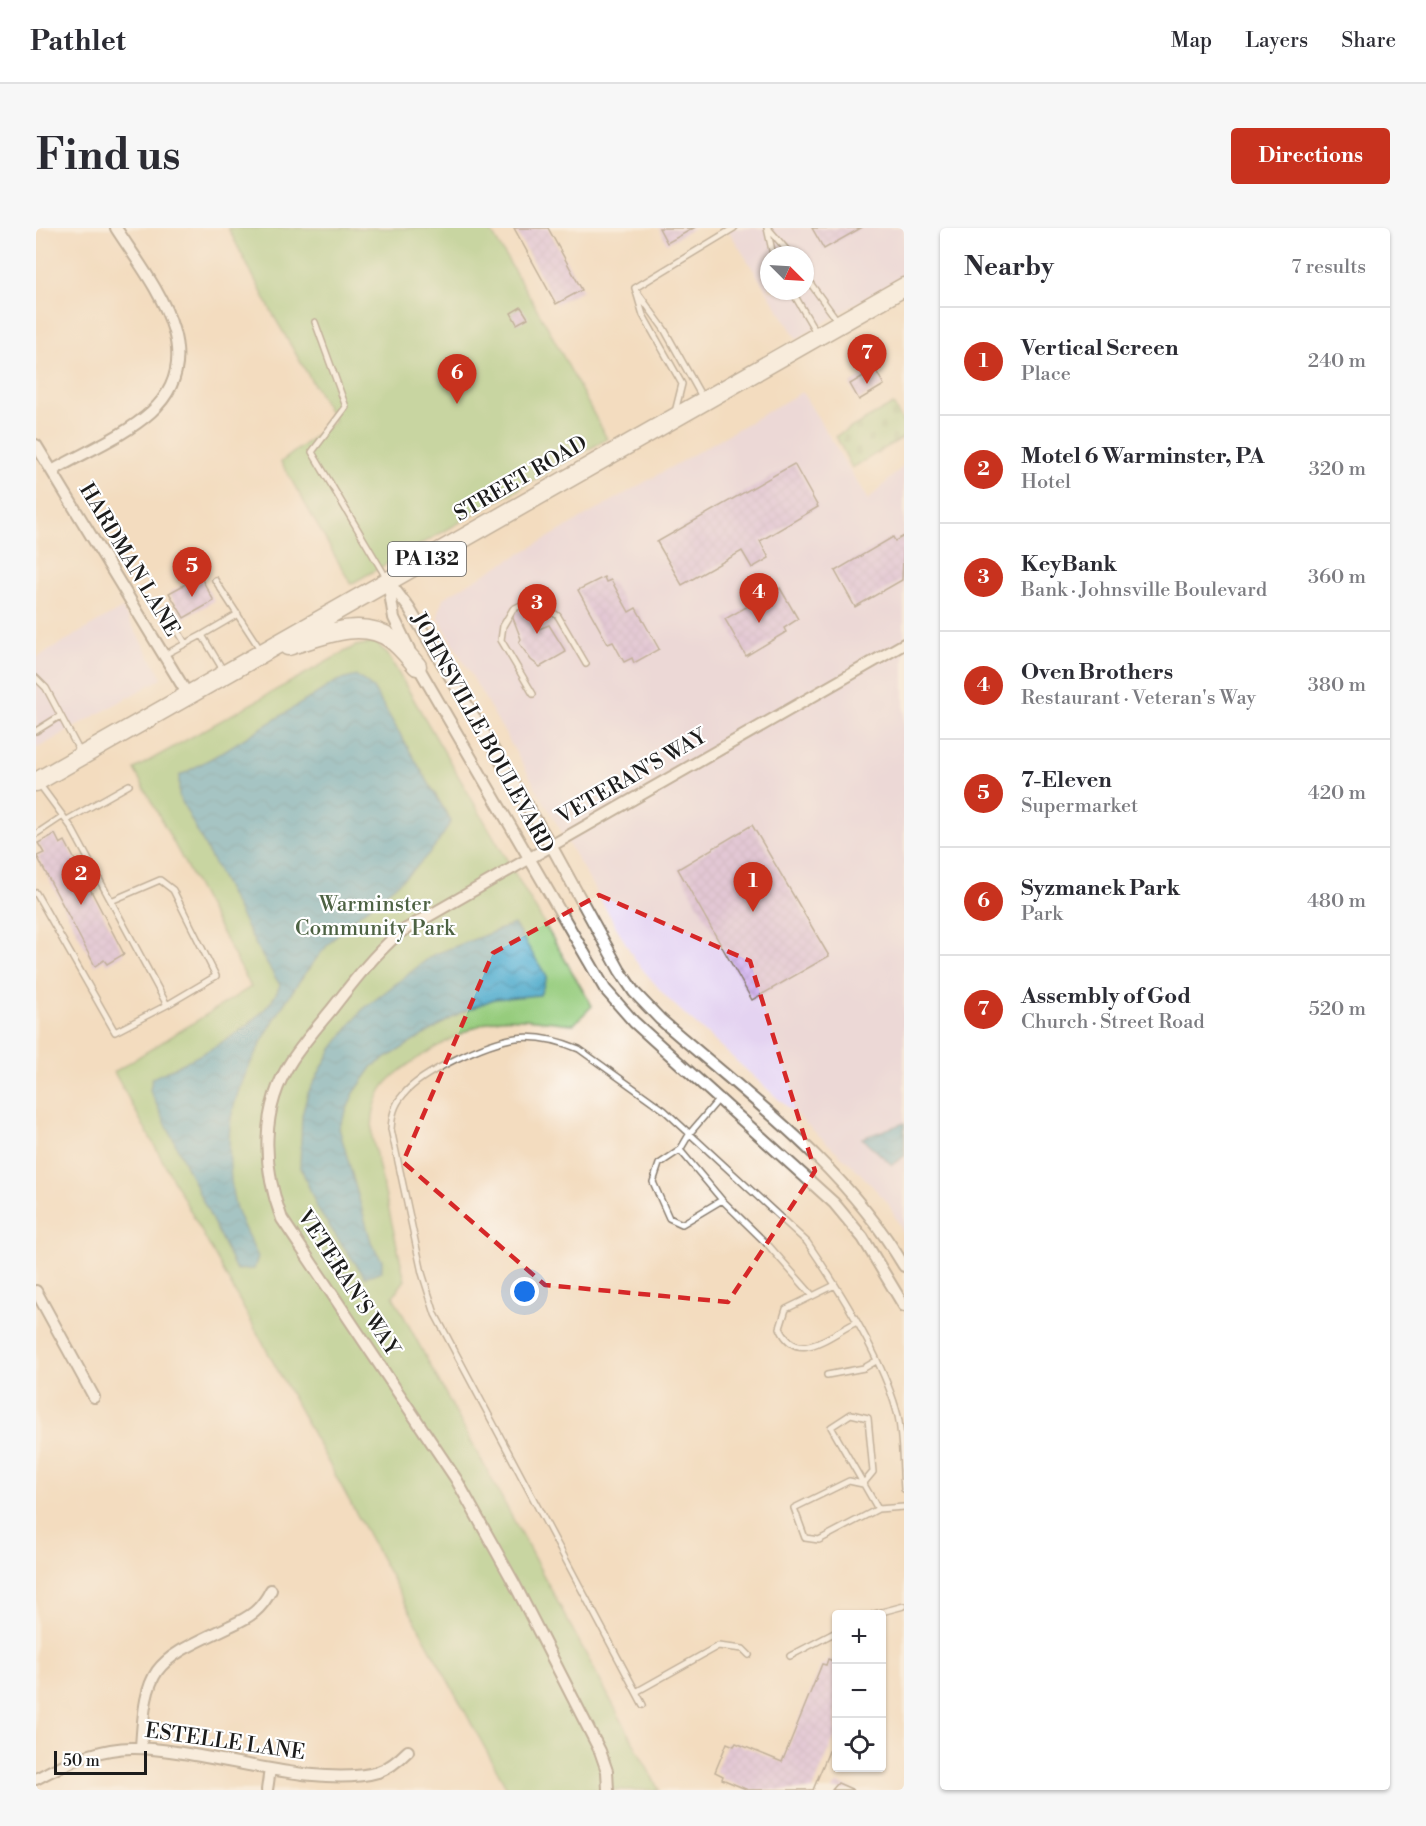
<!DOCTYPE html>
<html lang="en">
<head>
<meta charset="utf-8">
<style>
	body { margin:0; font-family:"Libre Bodoni",serif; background:#f7f7f7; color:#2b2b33 }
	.controls { position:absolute; right:18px; bottom:18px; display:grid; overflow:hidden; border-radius:6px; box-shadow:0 2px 4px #0004 }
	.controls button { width:54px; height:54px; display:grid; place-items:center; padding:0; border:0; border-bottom:2px solid #e1e1e2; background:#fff; color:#2b2b33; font:30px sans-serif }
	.compass { position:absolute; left:724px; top:18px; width:54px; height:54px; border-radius:50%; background:#fff; box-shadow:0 2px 4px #0004; rotate:114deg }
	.scale { position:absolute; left:18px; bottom:15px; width:93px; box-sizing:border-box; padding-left:6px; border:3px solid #1c1c1c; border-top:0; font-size:16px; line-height:21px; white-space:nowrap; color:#1c1c1c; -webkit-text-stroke:4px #fff; paint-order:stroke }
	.you { position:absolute; left:489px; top:1064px; width:21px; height:21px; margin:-15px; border:4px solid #fff; border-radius:50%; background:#1a73e8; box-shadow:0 0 0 9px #1a73e833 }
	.badge { display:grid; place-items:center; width:39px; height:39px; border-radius:50%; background:#c8321e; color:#fff; font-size:20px; font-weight:700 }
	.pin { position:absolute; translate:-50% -50px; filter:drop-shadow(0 2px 3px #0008) }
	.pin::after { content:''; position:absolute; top:32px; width:21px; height:18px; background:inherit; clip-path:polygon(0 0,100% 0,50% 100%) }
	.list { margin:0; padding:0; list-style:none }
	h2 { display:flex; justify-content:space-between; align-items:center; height:78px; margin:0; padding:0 24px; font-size:26px }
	h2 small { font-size:20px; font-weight:400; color:#7c7c81 }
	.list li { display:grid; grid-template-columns:39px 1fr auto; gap:18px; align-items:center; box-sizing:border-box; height:108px; padding:0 24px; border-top:2px solid #e1e1e2 }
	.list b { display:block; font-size:22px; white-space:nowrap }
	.list p { margin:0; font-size:20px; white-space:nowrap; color:#7c7c81 }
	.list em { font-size:20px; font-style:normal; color:#7c7c81 }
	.icon { flex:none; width:33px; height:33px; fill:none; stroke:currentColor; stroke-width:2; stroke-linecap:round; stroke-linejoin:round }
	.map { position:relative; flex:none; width:868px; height:1562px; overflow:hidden; border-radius:6px }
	header { display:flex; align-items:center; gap:36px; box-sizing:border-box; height:84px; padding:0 30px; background:#fff; border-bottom:2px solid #e1e1e2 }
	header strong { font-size:28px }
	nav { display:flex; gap:33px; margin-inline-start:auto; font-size:21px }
	.intro { display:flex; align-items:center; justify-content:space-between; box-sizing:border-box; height:144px; padding:0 36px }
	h1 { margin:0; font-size:42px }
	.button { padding:15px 27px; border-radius:6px; background:#c8321e; color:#fff; font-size:21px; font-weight:700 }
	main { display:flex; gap:36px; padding:0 36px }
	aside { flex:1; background:#fff; border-radius:6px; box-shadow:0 2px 4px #0004 }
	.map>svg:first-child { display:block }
</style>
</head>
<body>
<header>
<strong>Pathlet</strong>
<nav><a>Map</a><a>Layers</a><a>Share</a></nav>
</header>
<div class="intro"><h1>Find us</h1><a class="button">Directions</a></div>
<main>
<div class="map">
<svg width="868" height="1562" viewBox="0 0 868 1562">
	<defs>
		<pattern id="cemetery-stones" width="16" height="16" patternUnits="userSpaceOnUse" patternTransform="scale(1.5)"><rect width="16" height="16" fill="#96cc7d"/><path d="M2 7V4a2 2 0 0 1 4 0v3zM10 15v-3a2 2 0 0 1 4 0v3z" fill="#81af6b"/></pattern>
		<pattern id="water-waves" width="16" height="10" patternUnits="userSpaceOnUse" patternTransform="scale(1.5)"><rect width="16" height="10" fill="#49a7c8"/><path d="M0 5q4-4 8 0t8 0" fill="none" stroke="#3c87a2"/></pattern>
		<pattern id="building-cross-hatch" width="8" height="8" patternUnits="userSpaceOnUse" patternTransform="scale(1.5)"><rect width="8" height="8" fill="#d0aeef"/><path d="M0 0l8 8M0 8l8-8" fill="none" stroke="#b295cc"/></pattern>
	</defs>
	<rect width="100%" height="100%" fill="#fff"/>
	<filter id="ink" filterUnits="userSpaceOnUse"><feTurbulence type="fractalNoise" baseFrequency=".0167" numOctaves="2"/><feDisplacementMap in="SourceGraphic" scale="12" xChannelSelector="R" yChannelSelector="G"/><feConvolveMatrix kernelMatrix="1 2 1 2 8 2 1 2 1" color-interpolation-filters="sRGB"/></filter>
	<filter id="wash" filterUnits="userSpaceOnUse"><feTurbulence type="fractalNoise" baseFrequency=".008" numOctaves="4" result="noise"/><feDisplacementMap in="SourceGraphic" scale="24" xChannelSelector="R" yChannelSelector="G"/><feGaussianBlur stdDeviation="1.35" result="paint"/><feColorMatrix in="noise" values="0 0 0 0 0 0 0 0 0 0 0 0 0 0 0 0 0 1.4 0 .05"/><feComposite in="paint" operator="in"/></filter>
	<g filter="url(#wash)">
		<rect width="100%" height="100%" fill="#f3dcbf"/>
		<path fill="#e4d3f1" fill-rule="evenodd" d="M691,0H868V47L761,111ZM733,27H769V63H733Z
			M766,164L832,272L868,237V1006L852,975L823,944L632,771L601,735L402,389L407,370Z
			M86,380L126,450L0,521V430Z"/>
		<path fill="#96cc7d" stroke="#59744c" stroke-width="1.5" d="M192,0H453L511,98L571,211L315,356L245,234L299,193L240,92Z
			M340,414L352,427L556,778L538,796C519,795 481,788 464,791C438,795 360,838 346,861C337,877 336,891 336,909L369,1052L357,1068L623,1562H472L78,844L215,759L98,541L319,418Z"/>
		<path fill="url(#cemetery-stones)" stroke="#59744c" stroke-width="1.5" d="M857,176L868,196V209L816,240L800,208Z"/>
		<path fill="url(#water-waves)" stroke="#326272" stroke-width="1.5" d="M321,448L337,460L415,593C392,639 347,665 310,698C268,736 201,841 194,897C192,917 194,965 201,983C207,999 215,1014 222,1029L218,1041L200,1042L114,863L116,850C155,832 229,799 244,757L223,723L143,568V548L183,526L301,453Z
			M478,696L511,749L504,767L458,771L424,785L337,838L318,865L303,900L336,1017L346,1032V1043L329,1049L282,982L264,937L266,887L272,865L296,821L326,782L397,727Z
			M868,895V928L856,937L826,910Z"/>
		<g id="blocks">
			<path fill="url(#building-cross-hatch)" d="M478,0H512L546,62L520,76Z
				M623,0H658L631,15Z
				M776,0H825L788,21Z
				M485,79L492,90L481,96L475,85Z
				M839,141L848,157L823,172L814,156Z
				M758,236L782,279L724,313L733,330L716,340L706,323L646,357L621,314Z
				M868,308L866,352L819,379L799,343L857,309L859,313Z
				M164,348L178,373L148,390L133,365Z
				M568,349L570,354L575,352L593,384L600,380L623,421L598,435L596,430L588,434L577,414L572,416L542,362Z
				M744,360L762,391L748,400L750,404L710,428L689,391Z
				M490,378L503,401L513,397L530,424L504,439L495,432L483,415L485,411L477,390L478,384Z
				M716,597L793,728L716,772L642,641Z
				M19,606L24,616L29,613L88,726L71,736L68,732L59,738L1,628L8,625L2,615Z
				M792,1431L800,1434V1506L777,1562H712L686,1551L687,1548L679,1544L691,1515L698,1518L700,1515L746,1534L786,1436L790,1437Z
				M802,1555L818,1562H796Z"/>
		</g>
	</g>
	<g filter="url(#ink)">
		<use href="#blocks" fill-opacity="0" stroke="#887c6e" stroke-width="1.5"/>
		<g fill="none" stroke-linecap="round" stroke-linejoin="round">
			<g stroke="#887c6e" stroke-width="8">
				<path id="service" d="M731,0L737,27
					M732,0L755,27
					M769,48L801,92
					M599,60L607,87L646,156L639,184
					M599,60L698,0
					M756,63L781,106
					M602,65L628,101L666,169
					M279,94L310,179L276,224L351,351
					M179,352L224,421
					M129,381L149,415
					M128,427L166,407
					M187,442L166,407L202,386
					M0,450L10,460L45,526
					M497,466L465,412L467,398L477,381L493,373L505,376L522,388L550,436
					M0,503L24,488
					M31,592L93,557
					M0,606L27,588
					M0,665L79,804L131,777L35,599L4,557
					M75,673L124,652L137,662L180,748L131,777
					M644,922L686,972L646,996L633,990L617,954L623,936L644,922L654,905L683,871
					M686,972L733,1018L776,1067
					M799,1057L750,1081L744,1100C761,1138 792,1108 819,1095
					M791,1147L828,1140L840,1133
					M827,1256L813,1253L758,1280L769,1310L783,1312L842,1281L868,1279
					M827,1256L837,1244L832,1190L815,1186L795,1199L842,1281
					M838,1386L868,1378
					M754,1428L800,1404
					M600,1464L682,1418L707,1421L713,1427
					M607,1477L399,1086L386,1045L355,901C356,888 358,877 367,867C385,844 451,814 480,810C502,807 524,813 543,821L628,882L771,1014C803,1061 848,1133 862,1188C867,1212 866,1237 868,1261"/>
			</g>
			<g stroke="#887c6e" stroke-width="14">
				<path id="minor" d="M0,217L152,467
					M16,243C48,224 87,209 115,184C178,127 113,52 80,0
					M352,353L358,390L373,421
					M353,354L373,380L516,619L584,743L598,764L624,791C711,867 808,937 868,1038
					M380,435L569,761L598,794L798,975L827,1010L868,1078
					M0,1063L58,1169
					M105,1520C110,1433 120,1434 194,1398C214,1389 225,1382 235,1362
					M0,1551C30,1534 64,1519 99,1520C166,1521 282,1562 342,1544C354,1540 363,1532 372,1523
					M231,1562L234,1541
					M572,1562L571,1543L564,1523L478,1355L420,1251L246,991C226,939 224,880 256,832C268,814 282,798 296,781C317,754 337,728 363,705L868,416"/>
			</g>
			<g stroke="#887c6e" stroke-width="21">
				<path id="primary" d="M252,418C283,409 325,389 355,411C365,418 373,429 381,438
					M0,554L868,59"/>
			</g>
			<use href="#service" stroke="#fff" stroke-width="5"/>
			<use href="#minor" stroke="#fff" stroke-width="10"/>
			<use href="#primary" stroke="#fff" stroke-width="18"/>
		</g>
	</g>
	<path d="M0 0H868V1562H0ZM563,667L714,733L779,943L692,1074L509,1057L367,934L457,725Z" fill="#f3dcbf" fill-opacity=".55" fill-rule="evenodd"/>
	<path fill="none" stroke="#d62828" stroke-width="4.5" stroke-dasharray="12 8" stroke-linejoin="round" d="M563,667L714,733L779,943L692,1074L509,1057L367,934L457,725Z"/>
	<g text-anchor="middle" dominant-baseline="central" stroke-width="4.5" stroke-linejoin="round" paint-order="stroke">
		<rect fill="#fff" stroke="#606060" stroke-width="1.5" x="352" y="314" width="78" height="34" rx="4.5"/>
		<g font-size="20" font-weight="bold" fill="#1c1c1c">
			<text x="391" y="331">PA 132</text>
		</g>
		<g font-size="21" fill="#1c1c1c" stroke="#fff">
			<text transform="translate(485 251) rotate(-30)">STREET ROAD</text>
			<text transform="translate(93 332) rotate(59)">HARDMAN LANE</text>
			<text transform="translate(446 505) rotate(61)">JOHNSVILLE BOULEVARD</text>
			<text transform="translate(596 549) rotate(-30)">VETERAN'S WAY</text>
			<text transform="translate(312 1055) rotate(57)">VETERAN'S WAY</text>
			<text transform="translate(189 1514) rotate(8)">ESTELLE LANE</text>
		</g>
		<g font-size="21" fill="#4d6243" stroke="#fff">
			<text x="339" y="677">Warminster<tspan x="339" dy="24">Community Park</tspan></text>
		</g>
	</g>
</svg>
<div class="controls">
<button>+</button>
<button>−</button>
<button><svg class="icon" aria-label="locate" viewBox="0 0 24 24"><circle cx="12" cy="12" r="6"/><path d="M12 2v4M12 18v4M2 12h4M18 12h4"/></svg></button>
</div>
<svg class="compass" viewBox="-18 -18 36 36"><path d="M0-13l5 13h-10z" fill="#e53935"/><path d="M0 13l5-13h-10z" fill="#7c7c81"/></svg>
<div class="scale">50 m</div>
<div class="you"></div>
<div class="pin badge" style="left:717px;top:684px">1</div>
<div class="pin badge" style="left:45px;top:677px">2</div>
<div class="pin badge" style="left:501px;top:406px">3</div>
<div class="pin badge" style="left:723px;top:395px">4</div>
<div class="pin badge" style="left:156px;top:369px">5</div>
<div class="pin badge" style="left:421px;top:176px">6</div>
<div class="pin badge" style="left:831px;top:156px">7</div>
</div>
<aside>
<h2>Nearby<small>7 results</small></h2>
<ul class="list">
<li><span class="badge">1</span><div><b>Vertical Screen</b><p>Place</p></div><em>240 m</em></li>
<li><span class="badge">2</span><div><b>Motel 6 Warminster, PA</b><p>Hotel</p></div><em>320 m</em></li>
<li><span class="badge">3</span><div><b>KeyBank</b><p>Bank · Johnsville Boulevard</p></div><em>360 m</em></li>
<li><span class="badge">4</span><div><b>Oven Brothers</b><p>Restaurant · Veteran's Way</p></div><em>380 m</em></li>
<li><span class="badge">5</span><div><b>7-Eleven</b><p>Supermarket</p></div><em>420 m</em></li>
<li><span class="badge">6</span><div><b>Syzmanek Park</b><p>Park</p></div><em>480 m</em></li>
<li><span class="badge">7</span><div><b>Assembly of God</b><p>Church · Street Road</p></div><em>520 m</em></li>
</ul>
</aside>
</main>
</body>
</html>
